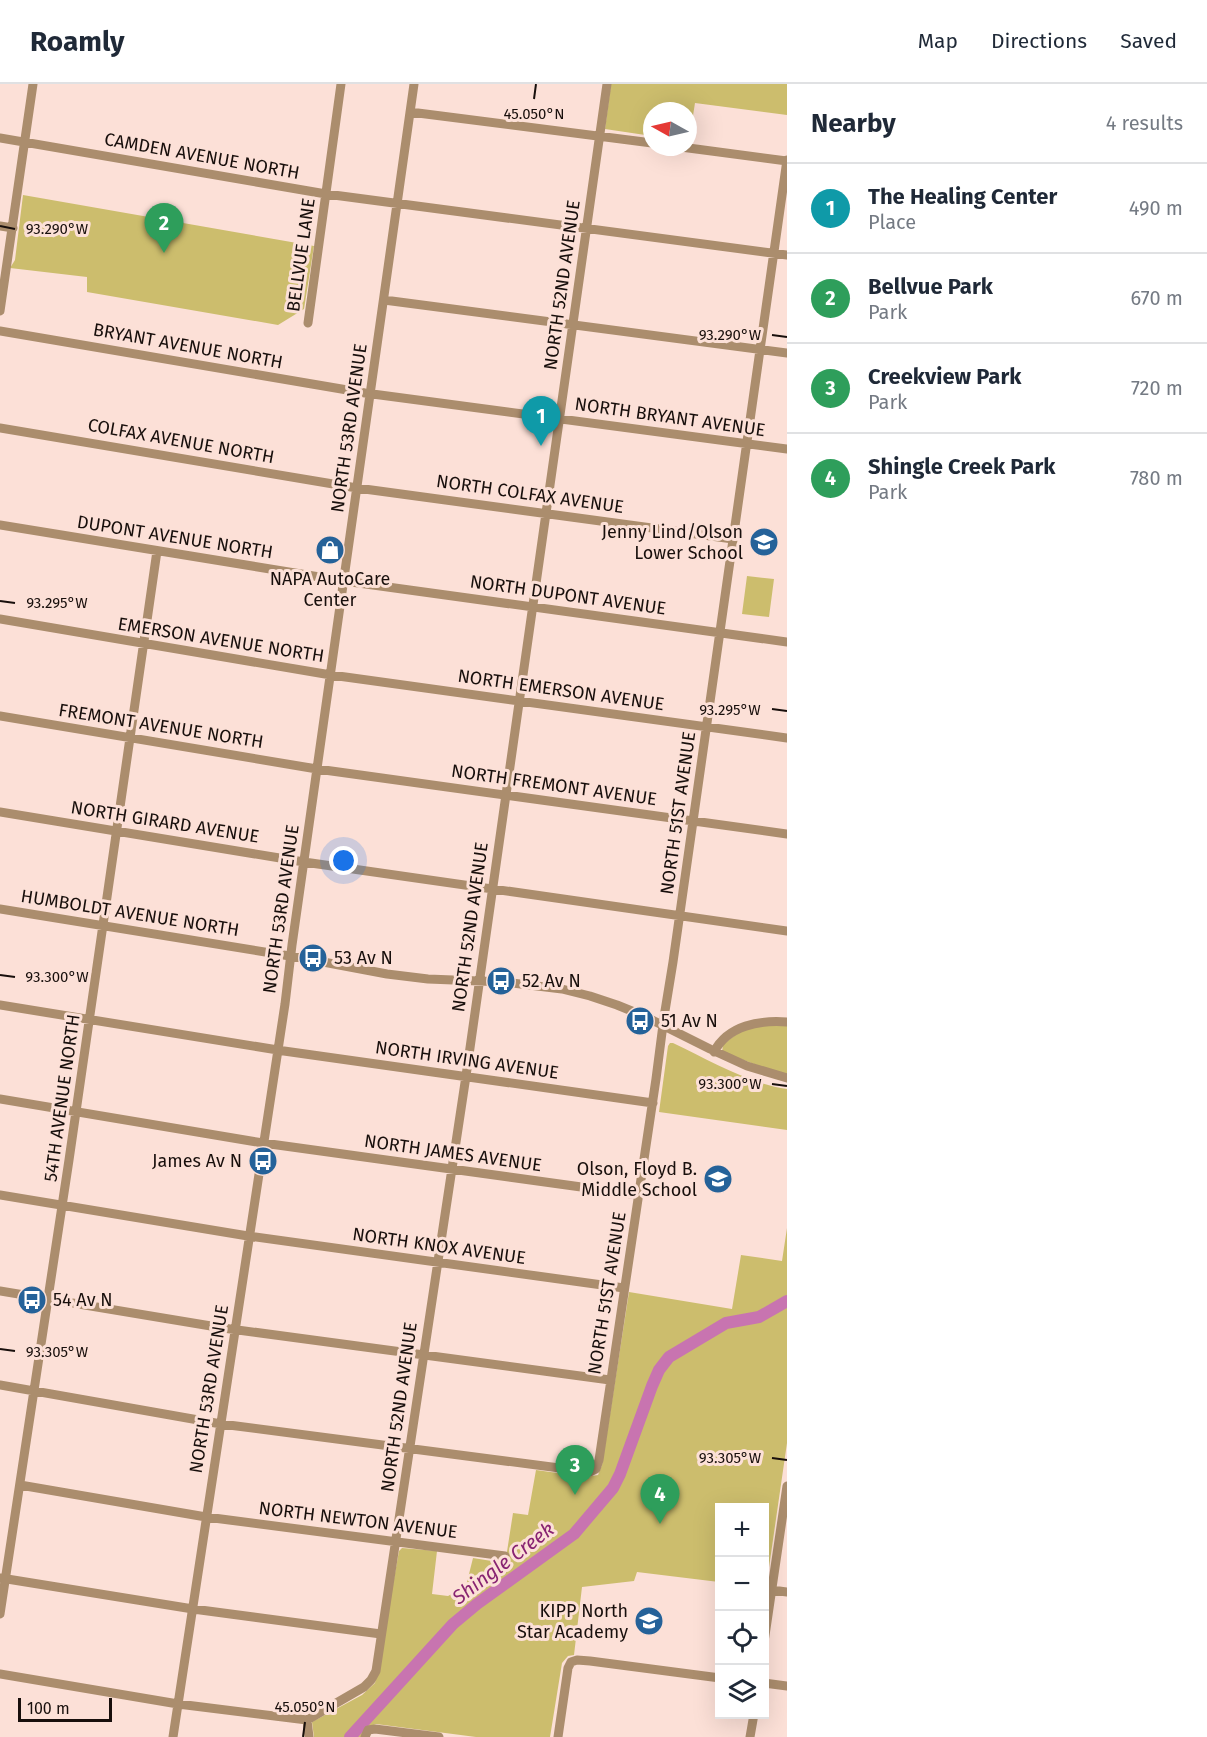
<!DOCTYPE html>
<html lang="en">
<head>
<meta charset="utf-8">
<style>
	body { margin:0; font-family:"Fira Sans",sans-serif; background:#f2f2f3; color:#1f2937 }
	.controls { position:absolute; right:18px; bottom:18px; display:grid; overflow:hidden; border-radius:0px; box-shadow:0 6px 24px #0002 }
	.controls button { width:54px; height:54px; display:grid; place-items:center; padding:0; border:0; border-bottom:2px solid #e0e1e3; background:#fff; color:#1f2937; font:30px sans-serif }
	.compass { position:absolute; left:643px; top:18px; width:54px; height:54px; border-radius:50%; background:#fff; box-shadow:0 6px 24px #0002; rotate:278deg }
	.scale { position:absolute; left:18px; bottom:15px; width:94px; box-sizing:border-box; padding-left:6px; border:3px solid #180f0c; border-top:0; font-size:16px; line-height:21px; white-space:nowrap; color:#180f0c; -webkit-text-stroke:4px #fce0d7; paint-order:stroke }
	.you { position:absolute; left:344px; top:777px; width:21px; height:21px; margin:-15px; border:4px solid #fff; border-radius:50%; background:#1a73e8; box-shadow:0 0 0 9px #1a73e833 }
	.badge { display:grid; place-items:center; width:39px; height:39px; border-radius:50%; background:#111827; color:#fff; font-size:20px; font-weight:700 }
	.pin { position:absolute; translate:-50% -50px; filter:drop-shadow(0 2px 3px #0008) }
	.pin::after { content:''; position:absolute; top:32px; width:21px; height:18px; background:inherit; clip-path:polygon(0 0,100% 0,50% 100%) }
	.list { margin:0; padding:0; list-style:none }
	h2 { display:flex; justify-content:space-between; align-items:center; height:78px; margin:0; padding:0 24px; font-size:26px }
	h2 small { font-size:20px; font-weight:400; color:#747a83 }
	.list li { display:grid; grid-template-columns:39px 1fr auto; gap:18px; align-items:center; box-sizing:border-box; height:90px; padding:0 24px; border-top:2px solid #e0e1e3 }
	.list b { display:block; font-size:22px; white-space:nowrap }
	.list p { margin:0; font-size:20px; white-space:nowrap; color:#747a83 }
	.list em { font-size:20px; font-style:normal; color:#747a83 }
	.icon { flex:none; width:33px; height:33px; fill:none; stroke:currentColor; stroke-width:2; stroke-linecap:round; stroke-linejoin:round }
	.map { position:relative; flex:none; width:787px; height:1653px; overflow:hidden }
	header { display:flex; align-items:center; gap:36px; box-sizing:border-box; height:84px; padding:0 30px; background:#fff; border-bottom:2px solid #e0e1e3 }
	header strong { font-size:28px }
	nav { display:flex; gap:33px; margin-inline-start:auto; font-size:21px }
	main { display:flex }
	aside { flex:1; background:#fff }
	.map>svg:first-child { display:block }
</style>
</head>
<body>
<header>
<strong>Roamly</strong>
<nav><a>Map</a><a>Directions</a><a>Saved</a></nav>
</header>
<main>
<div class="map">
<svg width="787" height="1653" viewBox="0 0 787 1653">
	<rect width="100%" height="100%" fill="#fce0d7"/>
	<path fill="#ccbd6d" d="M611,0H787V31L695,19L689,57L688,27H652V52L605,45Z
		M23,111L314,162L304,225L278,241L87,208V193L10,184L15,176Z
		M747,492L774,495L769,533L742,530Z
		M787,941V991L775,988L722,968L723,961C749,939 755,942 787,941Z
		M670,959H673C709,976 747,999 787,1005V1046L659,1028L668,962Z
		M787,1144V1359L766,1504L764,1424H720L719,1498L637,1488L634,1497L582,1503L574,1571L568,1572L562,1579L550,1653H476L376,1640L364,1645L362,1653H314L312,1638L362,1611L375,1599L399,1467L402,1464L437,1467L432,1510L448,1512L466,1502L473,1474L498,1478L506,1474L513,1429L528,1431L536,1386L586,1393L598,1391L602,1381L629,1208L732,1225L741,1171L782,1177Z"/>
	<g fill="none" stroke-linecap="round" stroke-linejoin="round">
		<path stroke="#c874b0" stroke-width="12" d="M350,1653L453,1540L477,1520L574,1450L613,1404L620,1390L652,1302L659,1286L669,1273L726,1239L759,1233L787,1217"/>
		<path stroke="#ab8d6d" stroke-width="9" d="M410,28L652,59
			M0,54L326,110L787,171
			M681,63L787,77
			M0,142L13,144
			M384,216L787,269
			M0,227L33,0
			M308,239L341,0
			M0,247L365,309L787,365
			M0,344L357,404L733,455
			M0,441L344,497L787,558
			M0,535L331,591L787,654
			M0,632L317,685L787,750
			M0,728L304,778L787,847
			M0,825L302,874L387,890L428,895L504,898L562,905L590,912L617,921L644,932L710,965L747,982L787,994
			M0,921L284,967L653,1019
			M714,968C728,941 760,936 787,938
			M0,1015L263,1059L639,1111
			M0,1111L248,1152L624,1204
			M0,1207L223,1244L610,1296
			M0,1301L221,1340L590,1388L596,1385L599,1376L656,995L664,933L673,878L787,76
			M20,1401L206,1433L505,1472
			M1,1494L193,1525L381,1550
			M772,1506L787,1508
			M0,1530L69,1076L157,467
			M764,1558L787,1402
			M0,1590L178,1620L307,1636
			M764,1599L787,1602
			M307,1636L364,1603L371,1596L376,1587L466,992L607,0
			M307,1636L309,1653
			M173,1653L285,920L292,861L414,0
			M365,1653L368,1646L375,1645L439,1653
			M558,1653L568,1584L571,1578L577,1576L590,1577L720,1594
			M750,1653L754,1630"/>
	</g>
	<path fill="none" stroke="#180f0c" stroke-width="2" d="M534,15L536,0M0,142L15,145M772,251L787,253M0,517L15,519M772,625L787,627M0,891L15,893M772,1000L787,1002M0,1265L15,1267M772,1374L787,1376M303,1653L305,1638"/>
	<defs>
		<g id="school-disc" transform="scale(1.5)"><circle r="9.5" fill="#256299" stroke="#fce0d7"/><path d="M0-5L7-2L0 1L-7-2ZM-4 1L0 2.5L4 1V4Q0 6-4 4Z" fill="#fff"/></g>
		<g id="shop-disc" transform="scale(1.5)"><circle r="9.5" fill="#256299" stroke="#fce0d7"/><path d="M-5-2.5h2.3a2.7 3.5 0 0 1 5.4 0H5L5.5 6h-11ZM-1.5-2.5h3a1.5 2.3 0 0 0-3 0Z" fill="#fff"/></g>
		<g id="bus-disc" transform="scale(1.5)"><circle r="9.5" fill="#256299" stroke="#fce0d7"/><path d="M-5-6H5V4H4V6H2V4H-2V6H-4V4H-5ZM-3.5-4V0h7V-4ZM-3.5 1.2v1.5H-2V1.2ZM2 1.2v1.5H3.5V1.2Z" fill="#fff"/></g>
	</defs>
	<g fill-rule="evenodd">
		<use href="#school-disc" x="764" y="458"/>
		<use href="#shop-disc" x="330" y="466"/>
		<use href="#bus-disc" x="313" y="874"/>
		<use href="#bus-disc" x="501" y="897"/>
		<use href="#bus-disc" x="640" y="937"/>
		<use href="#bus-disc" x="263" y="1077"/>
		<use href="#school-disc" x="718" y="1095"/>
		<use href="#bus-disc" x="32" y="1216"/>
		<use href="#school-disc" x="649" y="1537"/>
	</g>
	<g text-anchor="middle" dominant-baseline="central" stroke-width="6" stroke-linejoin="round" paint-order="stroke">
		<g font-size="18" fill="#180f0c" stroke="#fce0d7">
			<text transform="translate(202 72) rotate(10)">CAMDEN AVENUE NORTH</text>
			<text transform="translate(301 171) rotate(-82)">BELLVUE LANE</text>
			<text transform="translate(562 201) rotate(-82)">NORTH 52ND AVENUE</text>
			<text transform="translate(188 262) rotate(10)">BRYANT AVENUE NORTH</text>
			<text transform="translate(670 333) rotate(8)">NORTH BRYANT AVENUE</text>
			<text transform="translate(349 344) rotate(-82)">NORTH 53RD AVENUE</text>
			<text transform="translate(181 357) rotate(10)">COLFAX AVENUE NORTH</text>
			<text transform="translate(530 410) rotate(8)">NORTH COLFAX AVENUE</text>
			<text transform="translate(175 453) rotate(9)">DUPONT AVENUE NORTH</text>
			<text transform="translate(568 511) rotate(8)">NORTH DUPONT AVENUE</text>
			<text transform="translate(221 556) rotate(9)">EMERSON AVENUE NORTH</text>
			<text transform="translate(561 606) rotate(8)">NORTH EMERSON AVENUE</text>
			<text transform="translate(161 642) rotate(9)">FREMONT AVENUE NORTH</text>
			<text transform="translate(554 701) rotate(8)">NORTH FREMONT AVENUE</text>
			<text transform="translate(678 729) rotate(-82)">NORTH 51ST AVENUE</text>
			<text transform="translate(165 738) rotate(9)">NORTH GIRARD AVENUE</text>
			<text transform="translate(281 825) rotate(-82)">NORTH 53RD AVENUE</text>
			<text transform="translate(130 829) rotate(9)">HUMBOLDT AVENUE NORTH</text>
			<text transform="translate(470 843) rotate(-82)">NORTH 52ND AVENUE</text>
			<text transform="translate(467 976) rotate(8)">NORTH IRVING AVENUE</text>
			<text transform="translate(62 1014) rotate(-82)">54TH AVENUE NORTH</text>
			<text transform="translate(453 1069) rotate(8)">NORTH JAMES AVENUE</text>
			<text transform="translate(439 1162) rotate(8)">NORTH KNOX AVENUE</text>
			<text transform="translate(607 1209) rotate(-81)">NORTH 51ST AVENUE</text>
			<text transform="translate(209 1305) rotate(-81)">NORTH 53RD AVENUE</text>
			<text transform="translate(399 1323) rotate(-82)">NORTH 52ND AVENUE</text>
			<text transform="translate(358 1436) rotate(7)">NORTH NEWTON AVENUE</text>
		</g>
		<g font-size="18" fill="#180f0c" stroke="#fce0d7" text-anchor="end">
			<text x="743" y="448">Jenny Lind/Olson<tspan x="743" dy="21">Lower School</tspan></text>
			<text x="330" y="495" text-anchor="middle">NAPA AutoCare<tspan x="330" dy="21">Center</tspan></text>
			<text x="334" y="874" text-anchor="start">53 Av N</text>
			<text x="522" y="897" text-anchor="start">52 Av N</text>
			<text x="661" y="937" text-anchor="start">51 Av N</text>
			<text x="242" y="1077">James Av N</text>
			<text x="697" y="1085">Olson, Floyd B.<tspan x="697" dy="21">Middle School</tspan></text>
			<text x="53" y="1216" text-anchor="start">54 Av N</text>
			<text x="628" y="1527">KIPP North<tspan x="628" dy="21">Star Academy</tspan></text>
		</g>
		<g font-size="20" font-style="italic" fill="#882371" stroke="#fce0d7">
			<text transform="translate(503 1479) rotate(-37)">Shingle Creek</text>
		</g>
	</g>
	<g font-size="15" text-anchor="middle" fill="#180f0c" stroke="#fce0d7" stroke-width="6" stroke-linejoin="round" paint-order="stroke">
		<text x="534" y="35">45.050°N</text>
		<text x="57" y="150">93.290°W</text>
		<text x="730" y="256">93.290°W</text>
		<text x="57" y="524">93.295°W</text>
		<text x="730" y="631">93.295°W</text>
		<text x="57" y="898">93.300°W</text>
		<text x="730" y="1005">93.300°W</text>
		<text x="57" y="1273">93.305°W</text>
		<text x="730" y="1379">93.305°W</text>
		<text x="305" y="1628">45.050°N</text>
	</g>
</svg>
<div class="controls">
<button>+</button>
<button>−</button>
<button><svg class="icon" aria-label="locate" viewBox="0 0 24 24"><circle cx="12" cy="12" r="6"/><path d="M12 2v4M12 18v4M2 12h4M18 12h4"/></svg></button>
<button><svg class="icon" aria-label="layers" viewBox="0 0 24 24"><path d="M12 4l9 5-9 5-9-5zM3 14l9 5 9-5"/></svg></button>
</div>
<svg class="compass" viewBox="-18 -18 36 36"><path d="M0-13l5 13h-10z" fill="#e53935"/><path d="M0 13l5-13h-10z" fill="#747a83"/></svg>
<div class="scale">100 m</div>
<div class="you"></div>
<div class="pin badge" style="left:541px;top:362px;background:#0f9aa8">1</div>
<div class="pin badge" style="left:164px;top:169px;background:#2e9e5b">2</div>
<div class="pin badge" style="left:575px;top:1411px;background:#2e9e5b">3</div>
<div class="pin badge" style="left:660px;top:1440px;background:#2e9e5b">4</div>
</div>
<aside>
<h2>Nearby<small>4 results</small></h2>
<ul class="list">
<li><span class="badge" style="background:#0f9aa8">1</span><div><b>The Healing Center</b><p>Place</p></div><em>490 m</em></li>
<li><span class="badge" style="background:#2e9e5b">2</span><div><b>Bellvue Park</b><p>Park</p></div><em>670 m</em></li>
<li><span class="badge" style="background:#2e9e5b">3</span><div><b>Creekview Park</b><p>Park</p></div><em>720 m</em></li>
<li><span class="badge" style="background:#2e9e5b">4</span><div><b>Shingle Creek Park</b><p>Park</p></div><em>780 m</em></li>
</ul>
</aside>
</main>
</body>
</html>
